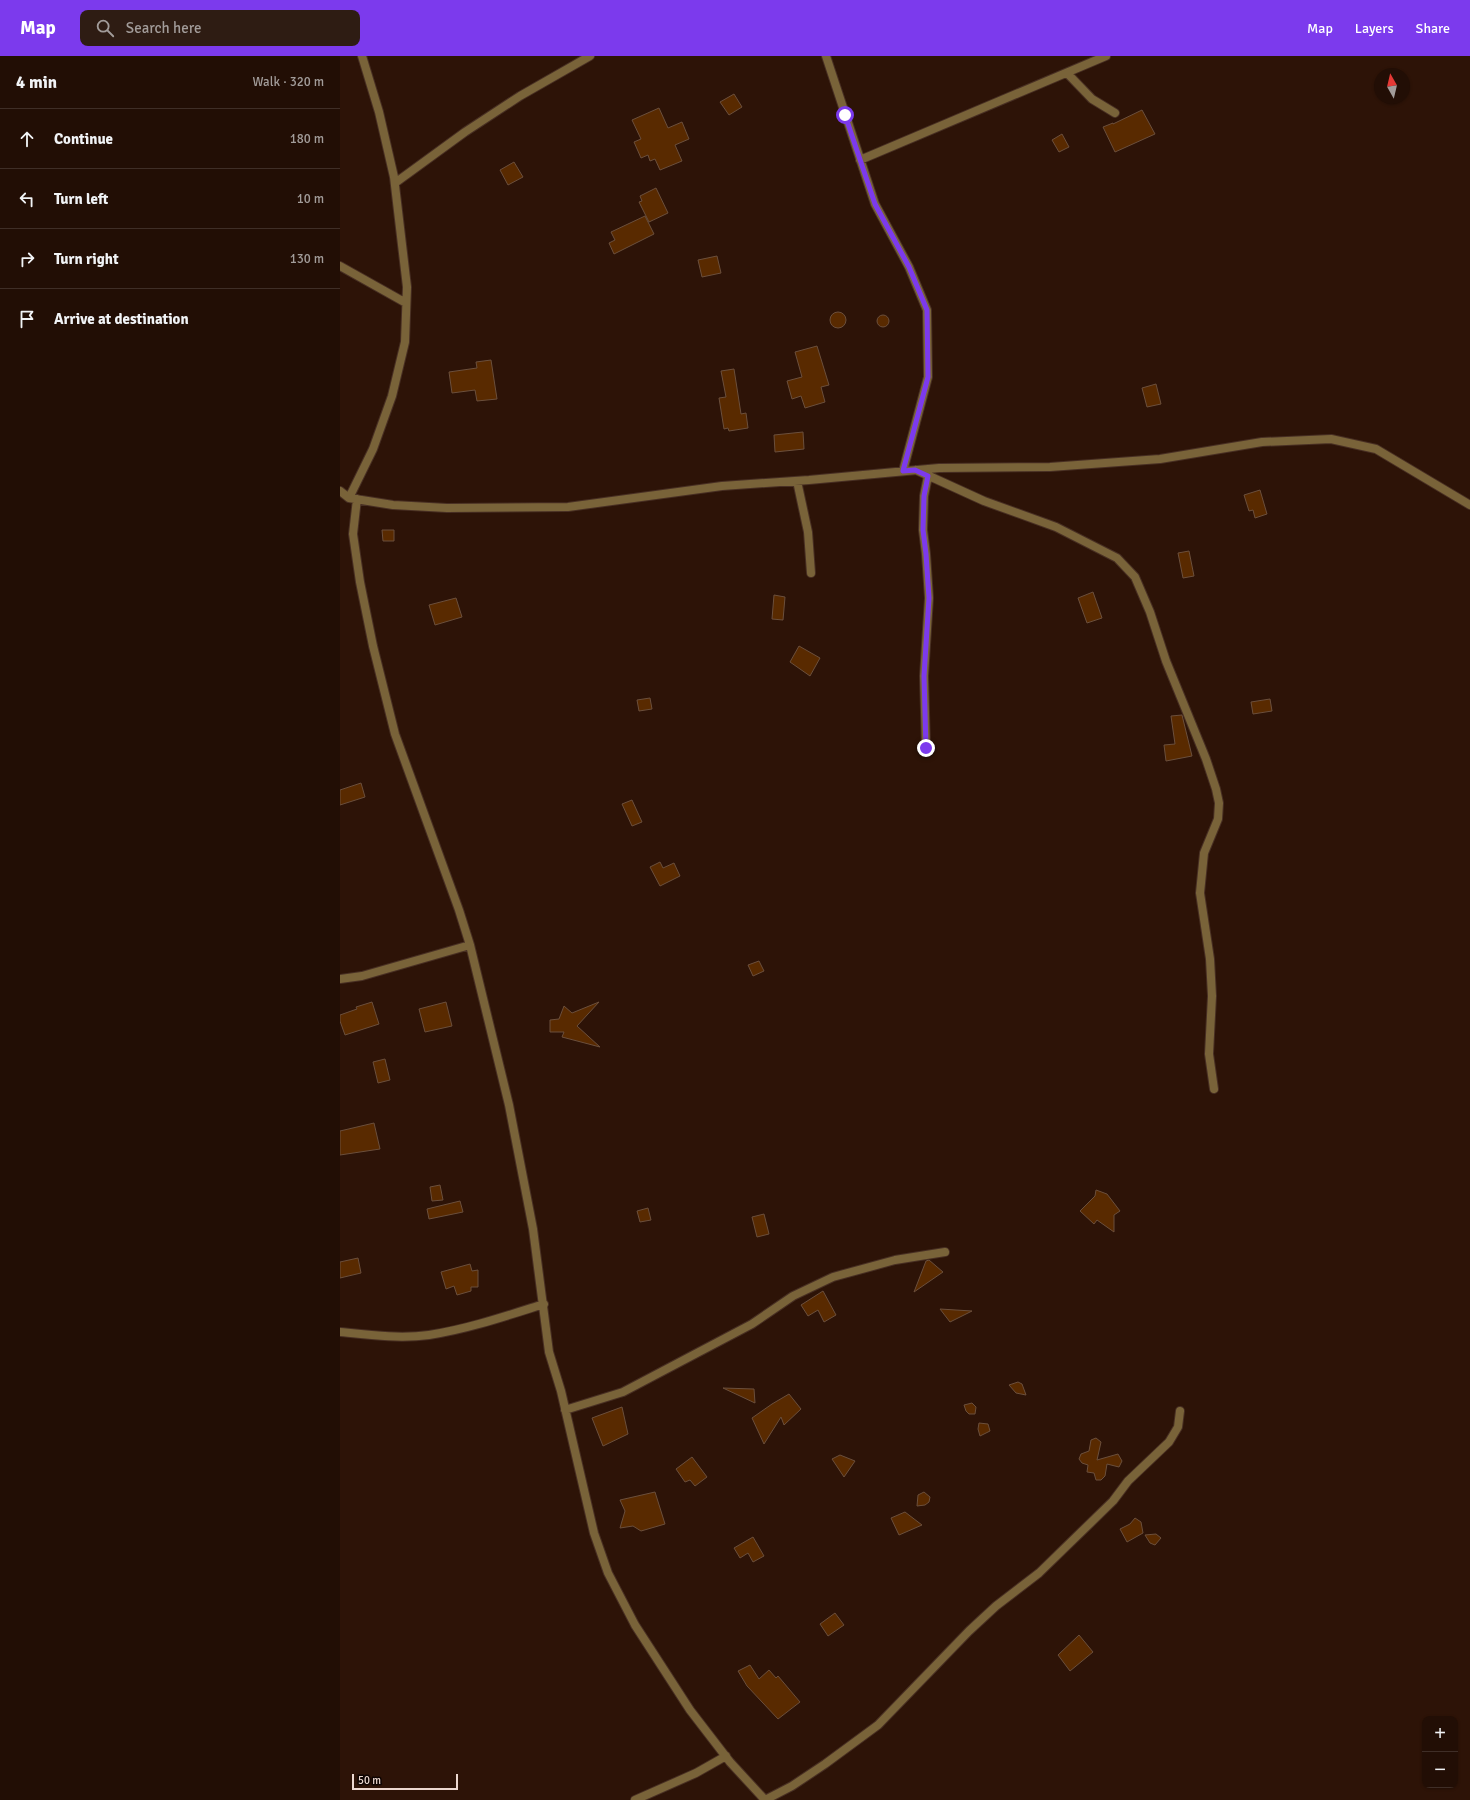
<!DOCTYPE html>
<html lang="en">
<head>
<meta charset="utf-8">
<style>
	body { margin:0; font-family:Signika,sans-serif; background:#2e1c13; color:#f1f3f6 }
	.controls { position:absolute; right:12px; bottom:12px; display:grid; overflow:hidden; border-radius:8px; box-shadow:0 1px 3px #0004 }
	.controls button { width:36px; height:36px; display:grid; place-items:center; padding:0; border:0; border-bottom:1px solid #3f2e27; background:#220e05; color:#f1f3f6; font:20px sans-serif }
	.compass { position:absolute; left:1034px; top:12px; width:36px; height:36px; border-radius:50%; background:#220e05; box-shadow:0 1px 3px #0004; rotate:352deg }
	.scale { position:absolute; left:12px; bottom:10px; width:106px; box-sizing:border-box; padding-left:4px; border:2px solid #ecd8d0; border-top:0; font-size:11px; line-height:14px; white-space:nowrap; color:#ecd8d0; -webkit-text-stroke:3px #0e0402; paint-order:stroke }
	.stop { position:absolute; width:12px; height:12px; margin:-9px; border:3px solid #7c3aed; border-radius:50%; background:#fff }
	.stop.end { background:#7c3aed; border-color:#fff; box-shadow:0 1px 4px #0008 }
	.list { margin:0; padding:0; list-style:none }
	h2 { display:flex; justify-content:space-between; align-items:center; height:52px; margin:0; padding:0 16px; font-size:17px }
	h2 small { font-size:13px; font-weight:400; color:#a29c9a }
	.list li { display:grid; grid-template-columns:26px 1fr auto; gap:12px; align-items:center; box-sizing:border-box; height:60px; padding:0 16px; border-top:1px solid #3f2e27 }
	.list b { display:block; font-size:15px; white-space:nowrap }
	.list em { font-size:13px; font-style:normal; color:#a29c9a }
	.icon { flex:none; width:22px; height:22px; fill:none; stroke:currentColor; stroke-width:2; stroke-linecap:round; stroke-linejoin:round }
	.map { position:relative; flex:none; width:1130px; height:1744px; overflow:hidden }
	header { display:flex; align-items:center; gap:24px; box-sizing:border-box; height:56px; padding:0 20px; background:#7c3aed; color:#fff }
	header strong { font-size:19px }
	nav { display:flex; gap:22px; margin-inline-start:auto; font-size:14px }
	.search { width:280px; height:36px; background:#2e1c13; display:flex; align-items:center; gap:10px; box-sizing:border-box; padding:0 14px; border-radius:8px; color:#a29c9a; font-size:15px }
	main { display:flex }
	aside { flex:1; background:#220e05 }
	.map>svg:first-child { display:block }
</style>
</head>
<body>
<header>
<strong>Map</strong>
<div class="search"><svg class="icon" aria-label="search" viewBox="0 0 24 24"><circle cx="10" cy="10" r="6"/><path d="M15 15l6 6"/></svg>Search here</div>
<nav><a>Map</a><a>Layers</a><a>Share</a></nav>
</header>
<main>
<aside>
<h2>4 min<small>Walk · 320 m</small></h2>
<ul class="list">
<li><svg class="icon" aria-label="ahead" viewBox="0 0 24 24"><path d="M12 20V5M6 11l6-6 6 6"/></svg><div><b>Continue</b></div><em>180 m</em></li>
<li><svg class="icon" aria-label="left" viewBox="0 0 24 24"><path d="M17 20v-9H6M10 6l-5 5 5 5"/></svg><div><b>Turn left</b></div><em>10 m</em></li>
<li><svg class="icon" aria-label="right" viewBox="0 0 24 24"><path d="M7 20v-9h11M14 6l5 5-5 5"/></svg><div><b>Turn right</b></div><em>130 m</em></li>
<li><svg class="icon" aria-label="arrive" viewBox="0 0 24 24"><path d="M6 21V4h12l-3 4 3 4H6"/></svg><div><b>Arrive at destination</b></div></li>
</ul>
</aside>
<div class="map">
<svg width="1130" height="1744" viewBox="0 0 1130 1744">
	<rect width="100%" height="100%" fill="#2d1307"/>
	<path fill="#592a00" stroke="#6b4f3c" d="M394,38L402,51L389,59L380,46Z
		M319,52L328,72L342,66L349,83L335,89L342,105L320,114L315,103L310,105L308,99L301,102L294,86L301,83L292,64Z
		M802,54L815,78L775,96L763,71L773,67V68Z
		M722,78L729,91L719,96L712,84Z
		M174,106L183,121L168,129L160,114Z
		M316,132L328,157L309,166L299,146L302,145L300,140Z
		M305,160L314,178L274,198L269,187L275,184L271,176Z
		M377,200L381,217L362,221L358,204Z
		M490 264a8 8 0 1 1 16 0a8 8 0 1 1-16 0Z
		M537 265a6 6 0 1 1 12 0a6 6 0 1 1-12 0Z
		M477,290L489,329L481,331L485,346L465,352L461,340L452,343L447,325L462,321L455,296Z
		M151,304L157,343L137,345L135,334L112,337L109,316L137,312L136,306Z
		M394,313L401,358L406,357L408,372L389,375L388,372L384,373L379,342L386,341L381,315Z
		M816,328L821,348L807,351L802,332Z
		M463,376L464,393L435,396L434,379Z
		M920,434L927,458L915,462L913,454L909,455L904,439Z
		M42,474H54V485H43Z
		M849,495L854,520L843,522L838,497Z
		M753,536L762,562L747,567L738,542Z
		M434,539L445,541L443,564L432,563Z
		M116,542L122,561L95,569L89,549Z
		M459,590L480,602L470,620L450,606Z
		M310,642L312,653L299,655L297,644Z
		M930,643L932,655L913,658L911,646Z
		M842,659L852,700L826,705L824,689L835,688L831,660Z
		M21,727L25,741L0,749V734Z
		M292,744L302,766L292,770L282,748Z
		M320,806L323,812L334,807L340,820L320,830L310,811Z
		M419,905L424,915L413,920L408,909Z
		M32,946L39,968L5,979L0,965V959L17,953L16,951Z
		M106,946L112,970L85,976L79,953Z
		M259,946L237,970L260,991L222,981L224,976H210V964L219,963L224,950L232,957Z
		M45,1003L50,1024L38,1027L33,1006Z
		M34,1067L40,1093L0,1099V1075Z
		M100,1129L103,1144L92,1145L90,1131Z
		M756,1134L767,1138L780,1155L774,1159V1176L757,1164L754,1168L740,1155L755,1140Z
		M120,1145L123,1156L89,1163L87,1153Z
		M308,1152L311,1164L300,1166L297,1155Z
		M424,1158L429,1178L417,1181L412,1161Z
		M18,1202L21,1217L0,1222V1206Z
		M589,1204L603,1216L574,1236L586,1205Z
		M130,1208L132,1215L138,1214V1231H131V1235L117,1239L114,1230L106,1233L101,1216Z
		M483,1235L496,1259L484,1266L478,1254L468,1260L461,1249Z
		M600,1253L632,1255L610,1266Z
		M678,1326L682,1328L686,1339L676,1337L669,1329Z
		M383,1332L414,1333L415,1347Z
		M449,1338L461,1353L444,1369L441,1361L424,1388L412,1362L432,1348Z
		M632,1347L636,1351L635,1358H629L626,1355L624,1349Z
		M282,1351L288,1378L263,1390L252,1362Z
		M639,1367L648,1368L650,1375L640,1380L638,1373Z
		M756,1382L761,1386L757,1404L778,1398L782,1405L779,1411L767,1408L765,1420L761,1424H756L754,1417L747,1416L748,1409L742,1407L739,1403L741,1398L749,1395L751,1384Z
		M500,1399L515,1405L504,1421L492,1403Z
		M352,1401L367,1421L355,1430L350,1424L345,1426L336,1413Z
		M315,1436L325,1468L301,1475L293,1470L280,1472L285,1455L280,1444Z
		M584,1436L590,1441L589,1446L585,1449L577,1450L578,1439Z
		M565,1456L582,1469L559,1479L551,1462Z
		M795,1462L801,1466L803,1477L787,1486L780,1473L790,1468Z
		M816,1478L821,1482L815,1489L810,1487L805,1479Z
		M413,1481L424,1500L413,1506L408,1497L400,1502L394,1492Z
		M495,1557L504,1569L488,1580L480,1568Z
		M739,1579L753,1596L730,1615L718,1599Z
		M410,1609L419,1623L429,1614L436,1622L438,1620L460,1646L438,1663L407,1630L398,1615Z"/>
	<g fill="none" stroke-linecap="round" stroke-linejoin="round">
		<g stroke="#482f23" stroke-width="10">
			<path id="minor" d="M486,0L535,148L569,211L587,254L588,321L563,415
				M727,17L752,43L775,57
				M520,104L766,0
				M55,127L125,76L180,40L250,0
				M0,210L66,247
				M576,414L644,445L716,471L777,502L795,521L810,556L826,605L866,703L876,733L879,747L878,763L864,797L860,837L870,903L872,940L869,998L874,1033
				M457,425L468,476L471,517
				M0,435L9,442L53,449L107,452L228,451L382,430L469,424L599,412L710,411L820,403L922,386L991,383L1036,393L1130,449
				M9,442L33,393L52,340L65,286L67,231L54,121L39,56L22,0
				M17,443L13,478L20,526L33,590L55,678L119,854L130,889L169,1049L193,1173L209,1296L221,1335L254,1477L268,1517L295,1569L350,1654L390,1706L425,1744
				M586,692L584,620L589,542L586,498L583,474L584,440L588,420
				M0,923L22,920L130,889
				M0,1276C29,1279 60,1283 89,1279C128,1273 166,1260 204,1248
				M225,1354L283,1336L412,1268L453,1240L493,1221L555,1204L605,1196
				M295,1744L356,1717L386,1700
				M425,1744L452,1730L485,1708L538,1669L629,1575L656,1550L699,1517L773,1445L788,1425L829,1386L838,1371L840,1355"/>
		</g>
		<use href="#minor" stroke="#796339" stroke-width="8"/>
	</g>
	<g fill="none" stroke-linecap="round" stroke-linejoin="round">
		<path stroke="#7c3aed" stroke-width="5" d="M505,59L535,148L569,211L587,254L588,321L563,415L575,414L588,420L584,440L583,474L586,498L589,542L584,620L586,692"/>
	</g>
</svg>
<div class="controls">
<button>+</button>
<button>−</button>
</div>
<svg class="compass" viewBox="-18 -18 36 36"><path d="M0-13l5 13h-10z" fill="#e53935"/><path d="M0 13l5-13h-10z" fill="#a29c9a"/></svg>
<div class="scale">50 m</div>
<div class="stop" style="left:505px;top:59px"></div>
<div class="stop end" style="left:586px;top:692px"></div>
</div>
</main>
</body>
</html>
